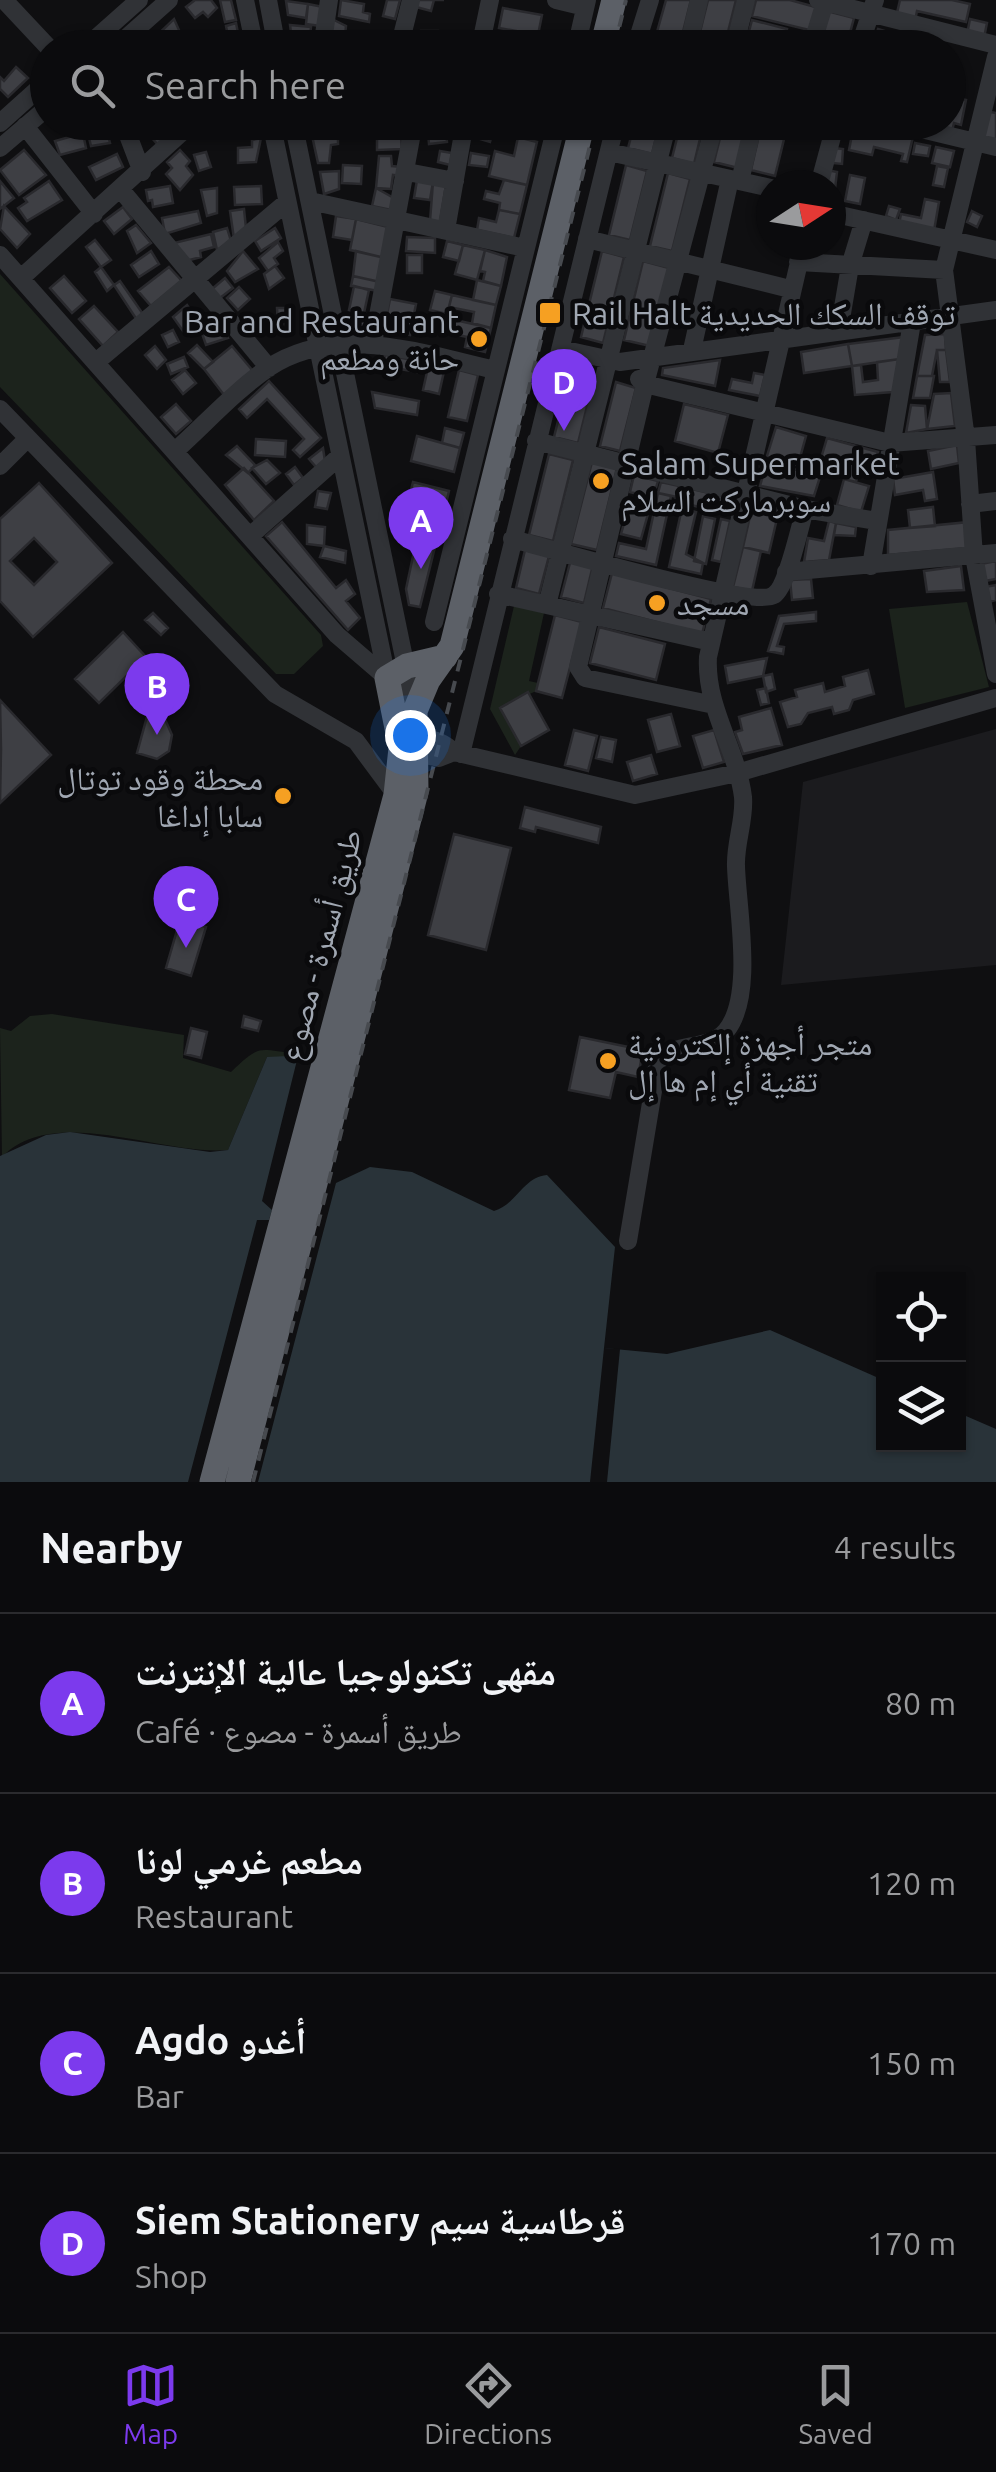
<!DOCTYPE html>
<html lang="en">
<head>
<meta charset="utf-8">
<style>
	body { margin:0; font-family:Ubuntu,"Noto Naskh Arabic",sans-serif; background:#19191b; color:#f1f3f6 }
	.controls { position:absolute; right:30px; bottom:30px; display:grid; overflow:hidden; border-radius:0px; box-shadow:0 2px 8px #0004 }
	.controls button { width:90px; height:90px; display:grid; place-items:center; padding:0; border:0; border-bottom:2px solid #2b2b2e; background:#0b0b0d; color:#f1f3f6; font:50px sans-serif }
	.compass { position:absolute; left:756px; top:170px; width:90px; height:90px; border-radius:50%; background:#0b0b0d; box-shadow:0 2px 8px #0004; rotate:78deg }
	.you { position:absolute; left:410px; top:735px; width:35px; height:35px; margin:-25px; border:8px solid #fff; border-radius:50%; background:#1a73e8; box-shadow:0 0 0 15px #1a73e833 }
	.badge { display:grid; place-items:center; width:65px; height:65px; border-radius:50%; background:#7c3aed; color:#fff; font-size:32px; font-weight:700 }
	.pin { position:absolute; translate:-50% -82px; filter:drop-shadow(0 2px 5px #0008) }
	.pin::after { content:''; position:absolute; top:52px; width:35px; height:30px; background:inherit; clip-path:polygon(0 0,100% 0,50% 100%) }
	.list { margin:0; padding:0; list-style:none }
	h2 { display:flex; justify-content:space-between; align-items:center; height:130px; margin:0; padding:0 40px; font-size:42px }
	h2 small { font-size:32px; font-weight:400; color:#9a9b9d }
	.list li { display:grid; grid-template-columns:65px 1fr auto; gap:30px; align-items:center; box-sizing:border-box; height:180px; padding:0 40px; border-top:2px solid #2b2b2e }
	.list b { display:block; font-size:38px; white-space:nowrap }
	.list p { margin:0; font-size:32px; white-space:nowrap; color:#9a9b9d }
	.list em { font-size:32px; font-style:normal; color:#9a9b9d }
	.icon { flex:none; width:55px; height:55px; fill:none; stroke:currentColor; stroke-width:2; stroke-linecap:round; stroke-linejoin:round }
	.map { position:relative; flex:none; width:996px; height:1482px; overflow:hidden }
	.search { position:absolute; background:#0b0b0d; box-shadow:0 2px 8px #0004; left:30px; right:30px; top:30px; height:110px; display:flex; align-items:center; gap:25px; box-sizing:border-box; padding:0 35px; border-radius:55px; color:#9a9b9d; font-size:38px }
	.sheet { height:850px; background:#0b0b0d }
	nav { display:flex; justify-content:space-around; align-items:center; box-sizing:border-box; height:140px; border-top:2px solid #2b2b2e; background:#0b0b0d; font-size:28px; color:#9a9b9d }
	nav a { display:grid; justify-items:center; gap:5px }
	nav .on { color:#7c3aed }
	.map>svg:first-child { display:block }
</style>
</head>
<body>
<div class="map">
<svg width="996" height="1482" viewBox="0 0 996 1482">
	<rect width="100%" height="100%" fill="#0f0f11"/>
	<path fill="#1b1b1e" d="M996,729V965L781,985L803,782Z"/>
	<path fill="#1c231c" d="M0,274L321,635L323,646L294,674H276L0,387Z
		M967,602L989,687L905,708L889,609Z
		M514,606L544,613L529,681L538,683L536,691L501,708L521,746L515,755L490,709Z
		M52,1014L184,1035L183,1058L231,1072C261,1044 256,1049 297,1054V1060L267,1057L228,1150C162,1156 54,1103 2,1157L0,1028L11,1031L30,1016Z"/>
	<path fill="#293339" d="M289,1056L297,1060L262,1201L272,1210L269,1220H257L188,1482H0V1156L46,1135L70,1132L210,1152L228,1150L267,1057Z
		M370,1167L412,1172L494,1211C517,1204 523,1177 547,1175L615,1247L604,1348L667,1354L770,1330L883,1380L884,1444H958L959,1413L996,1429V1482H258L336,1183Z"/>
	<path fill="#0f0f11" d="M604,1348L620,1349L607,1482H590Z"/>
	<path fill="#3e3f44" stroke="#29292d" stroke-width="2.5" fill-rule="evenodd" d="M195,0H211L217,8L208,17L203,12L195,18L186,7Z
		M220,0H231L236,20L225,22Z
		M341,0L364,4L363,12L370,14L369,22L339,16Z
		M387,0H400L395,19L383,16Z
		M417,0H444H434L431,11L416,7Z
		M666,0H691L679,48L653,46Z
		M708,0H736L724,48H696Z
		M756,0H790L819,8L813,31L752,16Z
		M900,0H952L970,4L966,22L917,11L915,21L896,17Z
		M286,1L308,4L306,18L288,15Z
		M308,4L323,7L320,26L306,24Z
		M503,8L542,15L538,35L499,28Z
		M827,11L854,18L846,48H817Z
		M174,19L183,39L174,48H163L154,38Z
		M332,19L346,26L345,36L330,34Z
		M970,19L987,23L984,38L967,34Z
		M752,20L787,29L783,44L748,35Z
		M236,23L241,48H230L226,26Z
		M290,25L311,27L309,48H293Z
		M878,29L898,35L894,48L873,47Z
		M421,31H438V43H421Z
		M548,35L563,38L561,48H541L546,46Z
		M348,36L363,39L362,47L347,44Z
		M908,40L933,47V48H906Z
		M364,42L393,46L363,48Z
		M16,67L28,78L8,97L0,89V77L4,81Z
		M953,97L966,100L961,125L954,123L952,131L945,130Z
		M986,111L996,113V141L980,138Z
		M76,122H86L88,132L78,133Z
		M86,122H105L106,126L87,130Z
		M207,122L219,126L210,135L200,129Z
		M240,122H255V139L240,137Z
		M427,122H439V130L446,129L447,142L429,144Z
		M635,122H660L652,154L628,148Z
		M681,122H704L694,164L672,158Z
		M724,122H749L738,168L714,162Z
		M762,122L788,123L775,176L751,170Z
		M324,124L356,126V137H338V144L331,145L329,163H318L311,131L323,129Z
		M854,124L913,137L907,162L901,161L903,154L874,147L872,155L849,150Z
		M106,126L110,143L91,146L87,130Z
		M476,126L493,130L490,142L473,137Z
		M163,128L169,135L158,145L152,138Z
		M83,133L86,148L60,155L55,141Z
		M377,136H401L402,149L377,150Z
		M518,137L537,142L527,185L489,176L495,151L514,156Z
		M261,138L256,162L238,163V148L252,147V140Z
		M915,143L930,146L928,156L913,154Z
		M936,147L954,151L950,167L932,163Z
		M834,148L843,149L842,164L832,163Z
		M24,150L46,175L19,195L0,170Z
		M180,150L190,161L186,166L193,175L180,190L166,174L172,168L167,162Z
		M440,151L452,153L450,165L438,162Z
		M206,152L211,167L199,171L194,155Z
		M471,153L489,156L487,167L469,165Z
		M117,154L123,167L96,180L89,167Z
		M379,156H391L392,166L403,167L401,176L393,175L391,189L376,188Z
		M343,165L362,166L361,184L342,183Z
		M626,165L647,171L630,240L609,235Z
		M937,166L948,168L944,187L933,185Z
		M827,170L837,172L833,206L831,185H824Z
		M339,171V189L324,194L320,172Z
		M668,173L690,179L672,251L650,246Z
		M850,175L865,178L860,204L845,201Z
		M417,180L433,182L430,200L414,198Z
		M504,180L527,185L520,214L499,210L500,203L484,199L486,191L499,194Z
		M0,181L14,198L0,209Z
		M49,181L62,200L27,221L18,208L27,202L24,198Z
		M433,182L446,185L440,222L430,221Z
		M170,186L173,203L153,207L152,200L148,201L146,190Z
		M261,186L262,204L235,205L234,187Z
		M217,188V213L207,216L201,190Z
		M376,188L392,197L396,211L372,206Z
		M925,199L939,202L934,231L899,224L901,214L921,218Z
		M4,206L30,234L17,248L0,229Z
		M889,206L900,209L896,220L886,216Z
		M123,207L132,219L114,234L104,221Z
		M244,209L246,228L234,239L230,211Z
		M499,210L520,214L514,238L477,230L479,218L496,222Z
		M198,211L201,223L165,234L162,218Z
		M972,211L982,216L977,227L967,222Z
		M336,216L356,219L352,240L333,237Z
		M356,219L392,228L385,258L350,250Z
		M136,225L151,243L137,253L127,231Z
		M227,228L231,241L217,250L213,232Z
		M275,228L281,238L261,251L255,241Z
		M211,234L214,247L200,251L201,257L186,261L174,243Z
		M407,237L435,238V253L406,251Z
		M95,240L111,260L101,267L86,247Z
		M447,241L463,245L459,261L443,257Z
		M278,242L283,251L274,258L278,264L268,271L259,258Z
		M463,245L485,250L477,280L455,274Z
		M485,250L507,257L501,286L483,281L485,272L480,271Z
		M151,251L159,264L139,277L131,265Z
		M243,251L258,269L235,282L227,271Z
		M356,251L385,258L380,282L353,276Z
		M602,251L624,257L603,343L581,337Z
		M407,255H422V273H407Z
		M643,261L669,268L650,346L624,340Z
		M275,266L284,278L269,289L264,274Z
		M101,267L114,285L107,291L95,272Z
		M169,267L182,281L151,306L138,291Z
		M64,276L86,301L72,313L50,288Z
		M353,276L380,282L378,291L351,286Z
		M225,278L233,288L220,298L212,289Z
		M477,280L501,286L496,305L473,300Z
		M120,281L143,314L137,320L114,285Z
		M354,286L369,290L364,313L349,310Z
		M239,287L250,299L238,310L227,298Z
		M435,291L452,295L447,314L430,310Z
		M452,295L496,305L491,328L472,323L474,312L449,307Z
		M390,299L416,304L410,335L384,330Z
		M557,304L562,305L557,325L552,324Z
		M187,305L197,320L183,331L173,317Z
		M94,306L118,332L103,346L79,319Z
		M277,308H287V326H278Z
		M351,310L373,315L369,334L356,336Z
		M212,318L217,333L225,331L228,338L206,345L198,322Z
		M446,318L491,328L485,352L465,347L467,337L444,332Z
		M173,330L179,342L168,347L162,335Z
		M945,334L946,350H937L932,376H917L925,335Z
		M904,337L900,359L852,366L848,344Z
		M848,344L852,366L804,373L801,352Z
		M197,345L213,362L204,369L188,353Z
		M155,346L166,360L157,369L145,355Z
		M232,346L253,371L224,395L204,369Z
		M937,350H946L950,382H940Z
		M385,355L419,361L417,372L383,366Z
		M184,357L188,367L171,374L167,364Z
		M900,359L893,392L855,395L852,366L861,365L863,382L878,380L877,362Z
		M720,360L715,386L662,375L663,368Z
		M429,363L445,367L439,394L423,390Z
		M185,370L196,383L183,394L172,380Z
		M459,370L478,375L467,421L448,417Z
		M754,373L765,375L760,396L729,390L732,379L752,383Z
		M917,376H934L930,398H913Z
		M269,381L321,438L300,457L293,450L304,439L267,399L247,418L239,409Z
		M568,381L592,386L578,443L554,437Z
		M616,382L636,388L620,451L600,446Z
		M372,392L419,401L417,415L375,408Z
		M951,393L955,426L927,429L934,394Z
		M176,404L191,421L176,434L161,417Z
		M684,404L728,415L718,453L675,441Z
		M911,405L925,406L927,429L906,433Z
		M776,427L806,436L798,465L767,456Z
		M445,428L464,433L460,448L442,443Z
		M417,436L460,448L454,472L411,461Z
		M827,438L878,452L874,467L861,463L856,482L844,479L846,472L819,465Z
		M256,439L286,441L285,457L255,455Z
		M957,445L959,463L931,469L928,451Z
		M237,446L255,465L248,473L226,455Z
		M323,448L325,461L316,467L309,459Z
		M549,454L573,460L553,541L529,535Z
		M267,460L280,473L266,484L252,468Z
		M767,461L820,477L814,496L760,486Z
		M592,462L617,468L597,550L571,544Z
		M295,467L303,478L294,485L286,474Z
		M244,468L274,501L254,520L225,485Z
		M933,472L937,499L925,501L923,490L895,495L893,479Z
		M634,475L658,481L653,498L630,492Z
		M844,479L869,486L861,512L837,505Z
		M413,482L449,491L437,542L400,533Z
		M661,482L679,486L677,497L658,493Z
		M39,483L112,563L33,637L0,601V519ZM34,538L57,562L34,585L10,561Z
		M679,486L735,499L731,515L675,501Z
		M318,491L331,493L327,509L315,507Z
		M658,493L671,496L656,565L616,556L619,543L646,549Z
		M753,503L779,510L769,553L743,547Z
		M933,507L935,526L910,528L908,510Z
		M682,508L696,512L686,554L703,563L701,574L669,567Z
		M628,509L648,514L641,539L621,534Z
		M703,516L715,519L706,564L694,561Z
		M721,519L730,521L721,562L712,560Z
		M829,521L836,523L829,560L804,562L808,538L824,541Z
		M282,522L336,588L346,580L355,594L346,601L360,618L348,630L266,536Z
		M969,522L968,548L888,555V530Z
		M836,523L856,527L855,536L834,535Z
		M307,525L325,527L324,546L307,544Z
		M416,542L435,547L420,607L409,605L406,589Z
		M324,546L346,551L345,563L320,557Z
		M743,547L761,551L752,591L733,587Z
		M525,550L549,556L539,594L516,588Z
		M571,559L593,565L584,603L561,597Z
		M996,561V579L985,581L981,564Z
		M961,566L964,590L927,592L924,571Z
		M612,573L711,599L702,634L603,608Z
		M811,579L813,598L792,600L790,580Z
		M996,585V600L989,602L985,587Z
		M816,612V621L784,624L777,646L784,647L783,654L768,651L779,616Z
		M153,613L168,628L161,635L145,620Z
		M555,615L582,622L562,698L536,691Z
		M599,627L665,644L656,680L590,663Z
		M123,632L146,657L99,703L75,679Z
		M767,658L763,676L728,683L725,666Z
		M868,670L874,694L853,700L849,710L834,714L832,707L808,713L801,724L788,727L780,702L797,697L795,690L823,683L825,692L845,686L843,677Z
		M772,674L775,689L766,692L763,676Z
		M766,688L769,703L761,705L757,690Z
		M528,692L549,730L521,746L500,708Z
		M0,700L51,755L0,803L1,749Z
		M771,708L782,745L743,754L735,732L742,730L739,717Z
		M148,713L164,717L172,735L169,751L157,759L137,753Z
		M671,714L680,746L657,752L648,720Z
		M574,730L597,736L588,771L565,765Z
		M714,730L724,762L703,768L693,736Z
		M601,737L616,740L612,762L596,758Z
		M651,755L657,774L633,781L627,762Z
		M525,807L601,827L598,843L536,827L535,832L520,828Z
		M454,834L511,848L486,950L428,935Z
		M180,920L206,927L191,976L166,968Z
		M244,1016L261,1021L258,1031L242,1027Z
		M191,1028L207,1032L201,1058L185,1054Z
		M580,1037L643,1050L638,1077L616,1072L610,1098L569,1090Z"/>
	<g fill="none" stroke-linecap="round" stroke-linejoin="round">
		<path stroke="#303236" stroke-width="18" d="M4,0L49,48
			M245,0L255,48
			M268,0L277,48
			M556,0L585,7
			M818,0L996,45
			M85,48L139,0
			M115,48L169,0
			M322,48L329,0
			M399,48L411,0
			M480,48L490,0
			M576,48L587,0
			M635,48L650,0
			M688,48L699,0
			M734,48L746,0
			M811,48L825,2
			M859,48L875,0
			M996,57L944,270L966,439L974,556L996,674
			M123,122L142,172
			M271,122L387,678
			M293,122L415,711
			M532,122L555,128
			M892,122L996,147
			M0,123L48,80
			M25,126L94,214
			M0,148L48,107
			M609,152L771,188
			M407,172L455,181
			M740,181L754,122
			M819,185L836,122
			M122,191L269,368
			M310,201L525,248
			M831,213L996,250
			M446,230L465,122
			M587,239L790,289
			M0,255L337,635L387,678
			M798,262L944,270
			M21,278L193,122
			M839,331L850,266L864,220
			M373,343L414,122
			M561,349L620,362L996,310
			M692,350L730,179
			M96,362L287,202
			M639,379L645,384L890,443L996,435
			M0,409L275,694L356,741L396,795
			M536,441L805,509L877,521
			M175,451C205,424 235,391 268,368C337,322 423,354 495,370
			M0,466L28,438
			M970,504L996,501
			M250,536L340,456
			M512,539C548,548 754,609 774,595C787,587 800,526 805,509
			M871,566L912,322
			M786,572L996,553
			M498,594L711,642
			M547,605L668,122
			M434,622L557,122
			M714,705L585,678L578,667L645,384L715,122
			M406,745C423,735 439,738 454,752
			M408,751L439,758L454,752L635,795L737,773L996,698
			M461,754L616,122
			M628,1241L658,1061C676,1041 709,1051 726,1031C755,996 737,907 736,866C735,843 745,820 743,797C737,749 705,707 708,657L803,245"/>
		<path stroke="#5c6067" stroke-width="25" d="M602,48L614,0
			M212,1482L396,795L401,748L387,678L407,666L445,657
			M238,1482L416,792L415,711L428,680L452,646L583,122"/>
		<path stroke="#474a4f" stroke-width="4" stroke-dasharray="12 10" stroke-linecap="butt" d="M614,48L626,0
			M253,1482L596,122"/>
	</g>
	<g fill="#f6a022" stroke="#0a0a0c" stroke-width="4">
		<rect x="538" y="301" width="24" height="24" rx="5"/>
		<circle cx="479" cy="339" r="10"/>
		<circle cx="601" cy="481" r="10"/>
		<circle cx="657" cy="603" r="10"/>
		<circle cx="283" cy="796" r="10"/>
		<circle cx="608" cy="1061" r="10"/>
	</g>
	<g text-anchor="middle" dominant-baseline="central" stroke-width="9" stroke-linejoin="round" paint-order="stroke">
		<g font-size="32" fill="#a0a7b2" stroke="#0a0a0c" text-anchor="start">
			<text x="572" y="313">Rail Halt توقف السكك الحديدية</text>
			<text x="459" y="321" text-anchor="end">Bar and Restaurant<tspan x="459" dy="37">حانة ومطعم</tspan></text>
			<text x="621" y="463">Salam Supermarket<tspan x="621" dy="37">سوبرماركت السلام</tspan></text>
			<text x="677" y="603">مسجد</text>
			<text x="263" y="778" text-anchor="end">محطة وقود توتال<tspan x="263" dy="37">سابا إداغا</tspan></text>
			<text x="628" y="1043">متجر أجهزة إلكترونية<tspan x="628" dy="37">تقنية أي إم ها إل</tspan></text>
		</g>
		<g font-size="32" fill="#a0a7b2" stroke="#0a0a0c">
			<text transform="translate(320 945) rotate(-75)">طريق أسمرة - مصوع</text>
		</g>
	</g>
</svg>
<div class="controls">
<button><svg class="icon" aria-label="locate" viewBox="0 0 24 24"><circle cx="12" cy="12" r="6"/><path d="M12 2v4M12 18v4M2 12h4M18 12h4"/></svg></button>
<button><svg class="icon" aria-label="layers" viewBox="0 0 24 24"><path d="M12 4l9 5-9 5-9-5zM3 14l9 5 9-5"/></svg></button>
</div>
<svg class="compass" viewBox="-18 -18 36 36"><path d="M0-13l5 13h-10z" fill="#e53935"/><path d="M0 13l5-13h-10z" fill="#9a9b9d"/></svg>
<div class="you"></div>
<div class="pin badge" style="left:421px;top:569px">A</div>
<div class="pin badge" style="left:157px;top:735px">B</div>
<div class="pin badge" style="left:186px;top:948px">C</div>
<div class="pin badge" style="left:564px;top:431px">D</div>
<div class="search"><svg class="icon" aria-label="search" viewBox="0 0 24 24"><circle cx="10" cy="10" r="6"/><path d="M15 15l6 6"/></svg>Search here</div>
</div>
<section class="sheet">
<h2>Nearby<small>4 results</small></h2>
<ul class="list">
<li><span class="badge">A</span><div><b>مقهى تكنولوجيا عالية الإنترنت</b><p>Café · طريق أسمرة - مصوع</p></div><em>80 m</em></li>
<li><span class="badge">B</span><div><b>مطعم غرمي لونا</b><p>Restaurant</p></div><em>120 m</em></li>
<li><span class="badge">C</span><div><b>Agdo أغدو</b><p>Bar</p></div><em>150 m</em></li>
<li><span class="badge">D</span><div><b>Siem Stationery قرطاسية سيم</b><p>Shop</p></div><em>170 m</em></li>
</ul>
</section>
<nav>
<a class="on"><svg class="icon" aria-label="map" viewBox="0 0 24 24"><path d="M3 6l6-2 6 2 6-2v14l-6 2-6-2-6 2zM9 4v14M15 6v14"/></svg>Map</a>
<a><svg class="icon" aria-label="directions" viewBox="0 0 24 24"><path d="M12 3l9 9-9 9-9-9zM9 14v-3h6M13 9l2 2-2 2"/></svg>Directions</a>
<a><svg class="icon" aria-label="saved" viewBox="0 0 24 24"><path d="M7 4h10v16l-5-4-5 4z"/></svg>Saved</a>
</nav>
</body>
</html>
